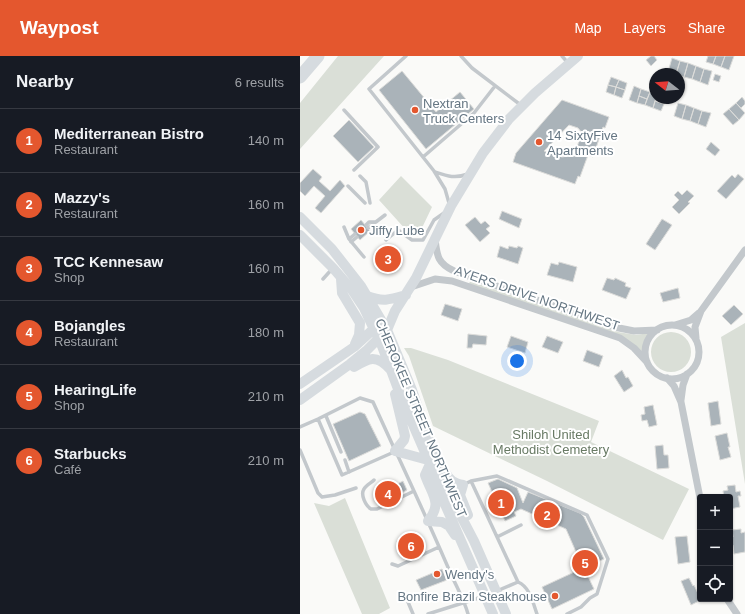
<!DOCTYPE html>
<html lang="en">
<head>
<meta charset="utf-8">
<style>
	body { margin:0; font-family:Arial,sans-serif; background:#20242c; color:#f1f3f6 }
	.controls { position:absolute; right:12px; bottom:12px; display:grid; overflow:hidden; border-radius:4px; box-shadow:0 1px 3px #0004 }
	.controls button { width:36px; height:36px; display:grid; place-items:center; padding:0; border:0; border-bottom:1px solid #363941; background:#171b24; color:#f1f3f6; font:20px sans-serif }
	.compass { position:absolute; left:349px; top:12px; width:36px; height:36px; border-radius:50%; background:#171b24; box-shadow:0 1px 3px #0004; rotate:287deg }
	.you { position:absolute; left:217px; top:305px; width:14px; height:14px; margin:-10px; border:3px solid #fff; border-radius:50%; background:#1a73e8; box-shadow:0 0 0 6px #1a73e833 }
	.badge { display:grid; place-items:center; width:26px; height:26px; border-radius:50%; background:#e4572e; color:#fff; font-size:13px; font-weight:700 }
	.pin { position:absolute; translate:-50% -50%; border:2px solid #fff; box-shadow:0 1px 4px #0006 }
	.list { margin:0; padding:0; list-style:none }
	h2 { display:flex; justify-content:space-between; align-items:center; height:52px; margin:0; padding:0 16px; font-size:17px }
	h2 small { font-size:13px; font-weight:400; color:#9ea1a6 }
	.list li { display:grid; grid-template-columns:26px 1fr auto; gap:12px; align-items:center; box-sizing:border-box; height:64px; padding:0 16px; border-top:1px solid #363941 }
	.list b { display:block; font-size:15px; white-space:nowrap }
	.list p { margin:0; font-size:13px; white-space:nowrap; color:#9ea1a6 }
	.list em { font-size:13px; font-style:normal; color:#9ea1a6 }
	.icon { flex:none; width:22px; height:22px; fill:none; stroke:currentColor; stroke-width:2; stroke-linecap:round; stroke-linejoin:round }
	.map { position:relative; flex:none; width:445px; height:558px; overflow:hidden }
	header { display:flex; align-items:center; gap:24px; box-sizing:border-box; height:56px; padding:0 20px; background:#e4572e; color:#fff }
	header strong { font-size:19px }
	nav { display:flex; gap:22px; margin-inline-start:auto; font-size:14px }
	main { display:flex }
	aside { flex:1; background:#171b24 }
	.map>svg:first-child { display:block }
</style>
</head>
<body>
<header>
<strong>Waypost</strong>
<nav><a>Map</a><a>Layers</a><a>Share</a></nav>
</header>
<main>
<aside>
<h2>Nearby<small>6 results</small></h2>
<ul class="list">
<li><span class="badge">1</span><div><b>Mediterranean Bistro</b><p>Restaurant</p></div><em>140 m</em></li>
<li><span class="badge">2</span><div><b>Mazzy's</b><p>Restaurant</p></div><em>160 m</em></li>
<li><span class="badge">3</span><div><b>TCC Kennesaw</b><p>Shop</p></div><em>160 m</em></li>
<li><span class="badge">4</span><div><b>Bojangles</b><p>Restaurant</p></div><em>180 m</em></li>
<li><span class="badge">5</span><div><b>HearingLife</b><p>Shop</p></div><em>210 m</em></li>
<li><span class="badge">6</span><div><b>Starbucks</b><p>Café</p></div><em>210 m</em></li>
</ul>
</aside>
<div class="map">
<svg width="445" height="558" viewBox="0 0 445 558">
	<rect width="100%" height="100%" fill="#fafaf8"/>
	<path fill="#dadfd7" d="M38,0H84L0,93V47Z
		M101,120L132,151L120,176L112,178L107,175L79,144Z
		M170,225L318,276L336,279L349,277L344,287L342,297L336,290L169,228Z
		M445,267V428L421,281Z
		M351 296a20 20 0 1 1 40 0a20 20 0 1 1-40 0Z
		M104,292H111L148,304L299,365L291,386L389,433L363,484L247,425L133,370L109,300Z
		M45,442L90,552L79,558H62L14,447L29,450Z"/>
	<path fill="#aab3b9" stroke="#dcdcda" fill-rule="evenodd" d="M351,0H354L357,4L351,10L346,4Z
		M408,0H416L413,8L406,6Z
		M416,0H425L421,11L413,8Z
		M425,0H434L429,14L421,11Z
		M372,2L380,5L376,18L368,16Z
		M380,5L388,7L384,21L376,18Z
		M388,7L396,10L392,23L384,21Z
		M396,10L404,13L400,26L392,23Z
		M404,13L412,15L408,29L400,26Z
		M102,15L136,56L160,36L174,53L126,93L79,34Z
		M415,18L421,20L419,26L413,24Z
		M311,21L319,24L316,31L308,29Z
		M319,24L327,27L325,34L316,31Z
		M308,29L316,31L314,39L306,36Z
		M334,30L341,33L337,47L329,44Z
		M316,31L325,34L322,42L314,39Z
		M341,33L350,36L347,43L339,40Z
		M350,36L355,37V42H356L353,52L345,49Z
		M339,40L347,43L345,49L337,47Z
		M442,41L445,45V48L441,52L436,47Z
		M356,42H365L364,48L355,45Z
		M262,44L309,61L305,72L303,71L293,101L288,99L280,121L278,120L275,128L213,106L216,97ZM269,69L278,72L282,77L274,99L262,101L244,95Z
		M355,45L364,48L361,55L353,52Z
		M378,47L386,49L382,63L374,60Z
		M436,47L445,57L439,64L429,53Z
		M386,49L394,52L390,65L382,63Z
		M394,52L402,55L398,68L390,65Z
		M429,53L439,64L433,69L423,58Z
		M402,55L411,57L406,71L398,68Z
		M49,64L74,91L58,106L33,80Z
		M411,86L420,94L415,100L406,93Z
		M13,113L22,121L19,125L30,135L40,124L45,130L21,157L15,152L25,140L14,130L5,140L0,135V127Z
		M438,118L444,123L426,143L417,135L432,119L435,122Z
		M387,134L394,140L388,146L390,147L379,158L372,151L379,144L374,139L378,135L382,139Z
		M202,155L222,163L219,172L199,163Z
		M175,161L181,168L185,165L190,170L186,173L190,177L180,186L165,169Z
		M362,163L372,169L355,194L346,188Z
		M61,164L70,175L60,184L51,173Z
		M200,190L208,193L209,190L217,192L218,190L223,192L218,208L197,201Z
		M88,192L99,206L88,214L78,201Z
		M259,206L277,211L273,226L247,219L251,207L258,209Z
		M307,222L314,224L315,222L326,227L325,230L331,232L326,243L302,234Z
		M378,232L380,242L363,246L360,237Z
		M145,248L162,253L158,265L141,259Z
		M434,249L443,258L431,269L422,260Z
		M168,278L187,280L186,289L173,288L172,292H167Z
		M211,280L228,286L225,297L207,291Z
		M247,280L263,286L258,297L242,291Z
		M287,294L303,300L299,311L283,305Z
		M322,314L326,322L328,321L333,330L324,336L314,320Z
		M418,345L421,368L411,370L408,347Z
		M353,349L357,369L349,371L347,364L342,365L341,359L345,358L344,351Z
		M60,356L65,358L81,390L49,405L33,368Z
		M427,377L430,391H428L431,401L420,404L415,380Z
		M363,389L364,399H368L369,412L357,413L355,390Z
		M198,423L217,432L223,447L228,436L280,457L284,461L304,503L284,512L294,533L252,553L242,531L283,512L266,473L221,453L214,456L216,460L205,465L188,427Z
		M103,425L107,434L98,439V441L81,449L75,437L93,428L94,430Z
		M435,429L436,436L440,435L441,440H438L440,451L430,453V441H424L423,435L428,434L427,430Z
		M441,473V477L445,476V496L434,498L433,489H430V481H433L432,474Z
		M116,476L125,495L106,503L97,485Z
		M387,480L390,506L378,508L375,481Z
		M142,513L147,524L121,534L116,524Z
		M389,522L393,530L394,529L401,544L391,549L381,525Z"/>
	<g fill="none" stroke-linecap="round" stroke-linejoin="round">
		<path stroke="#c3c8cc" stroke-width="3.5" d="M106,0L69,33L134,115L145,133L149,147
			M161,0L172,12L222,50
			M262,0L268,7
			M44,54L78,91L54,114
			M123,101L174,57L195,30
			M135,116C147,120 155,123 168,118
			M60,120L66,126L70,147
			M48,130L65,147
			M66,169L69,166H76
			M44,171L49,183L64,201
			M68,172L85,159
			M49,183L55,178
			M86,184L98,174L112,184H123L134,164L144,157
			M51,186L57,181
			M23,223L32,213
			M26,360L41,396
			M18,363L42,419L94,396
			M0,371L18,363L60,342L73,346L94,392
			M0,394L18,437L22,441L35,439L56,432
			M97,398C115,437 133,476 150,516C156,530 164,543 168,558
			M45,404L49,416
			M74,424C71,427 66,429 64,433C60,439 66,450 71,453H77L114,435
			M171,425L197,420L287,459L308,503L297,538L290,542L281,551L267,558
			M163,429L171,425L218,526C230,531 233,547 237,558
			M197,481L221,469
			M92,508L98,510L139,491
			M108,546L113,558
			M128,558L185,540L218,526"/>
		<path stroke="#c3c8cc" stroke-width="7" d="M135,183C137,199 137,207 154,215L314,271L334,275L357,274
			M111,231L135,223L152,225L320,282L334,292L347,306
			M375,269L391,264L399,257
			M345 296a27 27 0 1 1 54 0a27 27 0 1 1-54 0Z
			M396,282L395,271L401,255L445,194
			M367,322L374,330L381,346L400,442
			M381,344L383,329L387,318
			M427,543L437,558"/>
		<path stroke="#d6dbdf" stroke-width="10" d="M0,161L32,193L61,230L87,274L112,334L129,384L146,425L162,462L174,485L206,558
			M0,179L33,212L52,234L64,252L82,290L101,341L130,408L144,446L193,558
			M41,223L42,237L60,267L59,279L55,288
			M67,240C83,246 89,244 106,239
			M54,311C69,302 76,298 90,313
			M0,328L54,291L78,269
			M95,338L105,380L104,384L95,395L128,404
			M0,344L50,308L66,295L87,274L95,255L116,222L151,150L183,97L209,63L235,37L278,0
			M145,416C150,425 154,427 163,429L160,439L168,459
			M128,465C143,447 132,439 125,419L130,408
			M128,465L142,466L149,470L155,479"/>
		<path stroke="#d6dbdf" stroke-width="13" d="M0,21L18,0"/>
	</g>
	<g fill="#e4572e" stroke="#fff" stroke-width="1.5">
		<circle cx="115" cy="54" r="4"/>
		<circle cx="239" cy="86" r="4"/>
		<circle cx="61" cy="174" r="4"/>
		<circle cx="137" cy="518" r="4"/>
		<circle cx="255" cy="540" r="4"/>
	</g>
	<g text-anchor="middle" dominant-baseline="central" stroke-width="4" stroke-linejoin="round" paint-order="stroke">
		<g font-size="13" fill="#657683" stroke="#fff" text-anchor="start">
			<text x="123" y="47">Nextran<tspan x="123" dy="15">Truck Centers</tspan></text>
			<text x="247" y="79">14 SixtyFive<tspan x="247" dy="15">Apartments</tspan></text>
			<text x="69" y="174">Jiffy Lube</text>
			<text x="145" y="518">Wendy's</text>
			<text x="247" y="540" text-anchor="end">Bonfire Brazil Steakhouse</text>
		</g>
		<g font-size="13" fill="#657683" stroke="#fff">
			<text transform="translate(237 242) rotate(19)">AYERS DRIVE NORTHWEST</text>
			<text transform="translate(121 362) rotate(67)">CHEROKEE STREET NORTHWEST</text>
		</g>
		<g font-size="13" fill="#687a64" stroke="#fff">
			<text x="251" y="378">Shiloh United<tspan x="251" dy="15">Methodist Cemetery</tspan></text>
		</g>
	</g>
</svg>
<div class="controls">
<button>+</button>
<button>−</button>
<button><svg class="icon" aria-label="locate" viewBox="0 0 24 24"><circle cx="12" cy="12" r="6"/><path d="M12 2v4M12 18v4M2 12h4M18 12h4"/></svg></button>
</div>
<svg class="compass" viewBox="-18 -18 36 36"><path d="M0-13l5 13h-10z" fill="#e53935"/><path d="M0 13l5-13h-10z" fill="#9ea1a6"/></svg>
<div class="you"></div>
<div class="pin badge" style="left:201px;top:447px">1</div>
<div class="pin badge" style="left:247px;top:459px">2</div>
<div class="pin badge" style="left:88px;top:203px">3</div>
<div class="pin badge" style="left:88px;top:438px">4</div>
<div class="pin badge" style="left:285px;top:507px">5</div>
<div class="pin badge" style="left:111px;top:490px">6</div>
</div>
</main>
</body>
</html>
